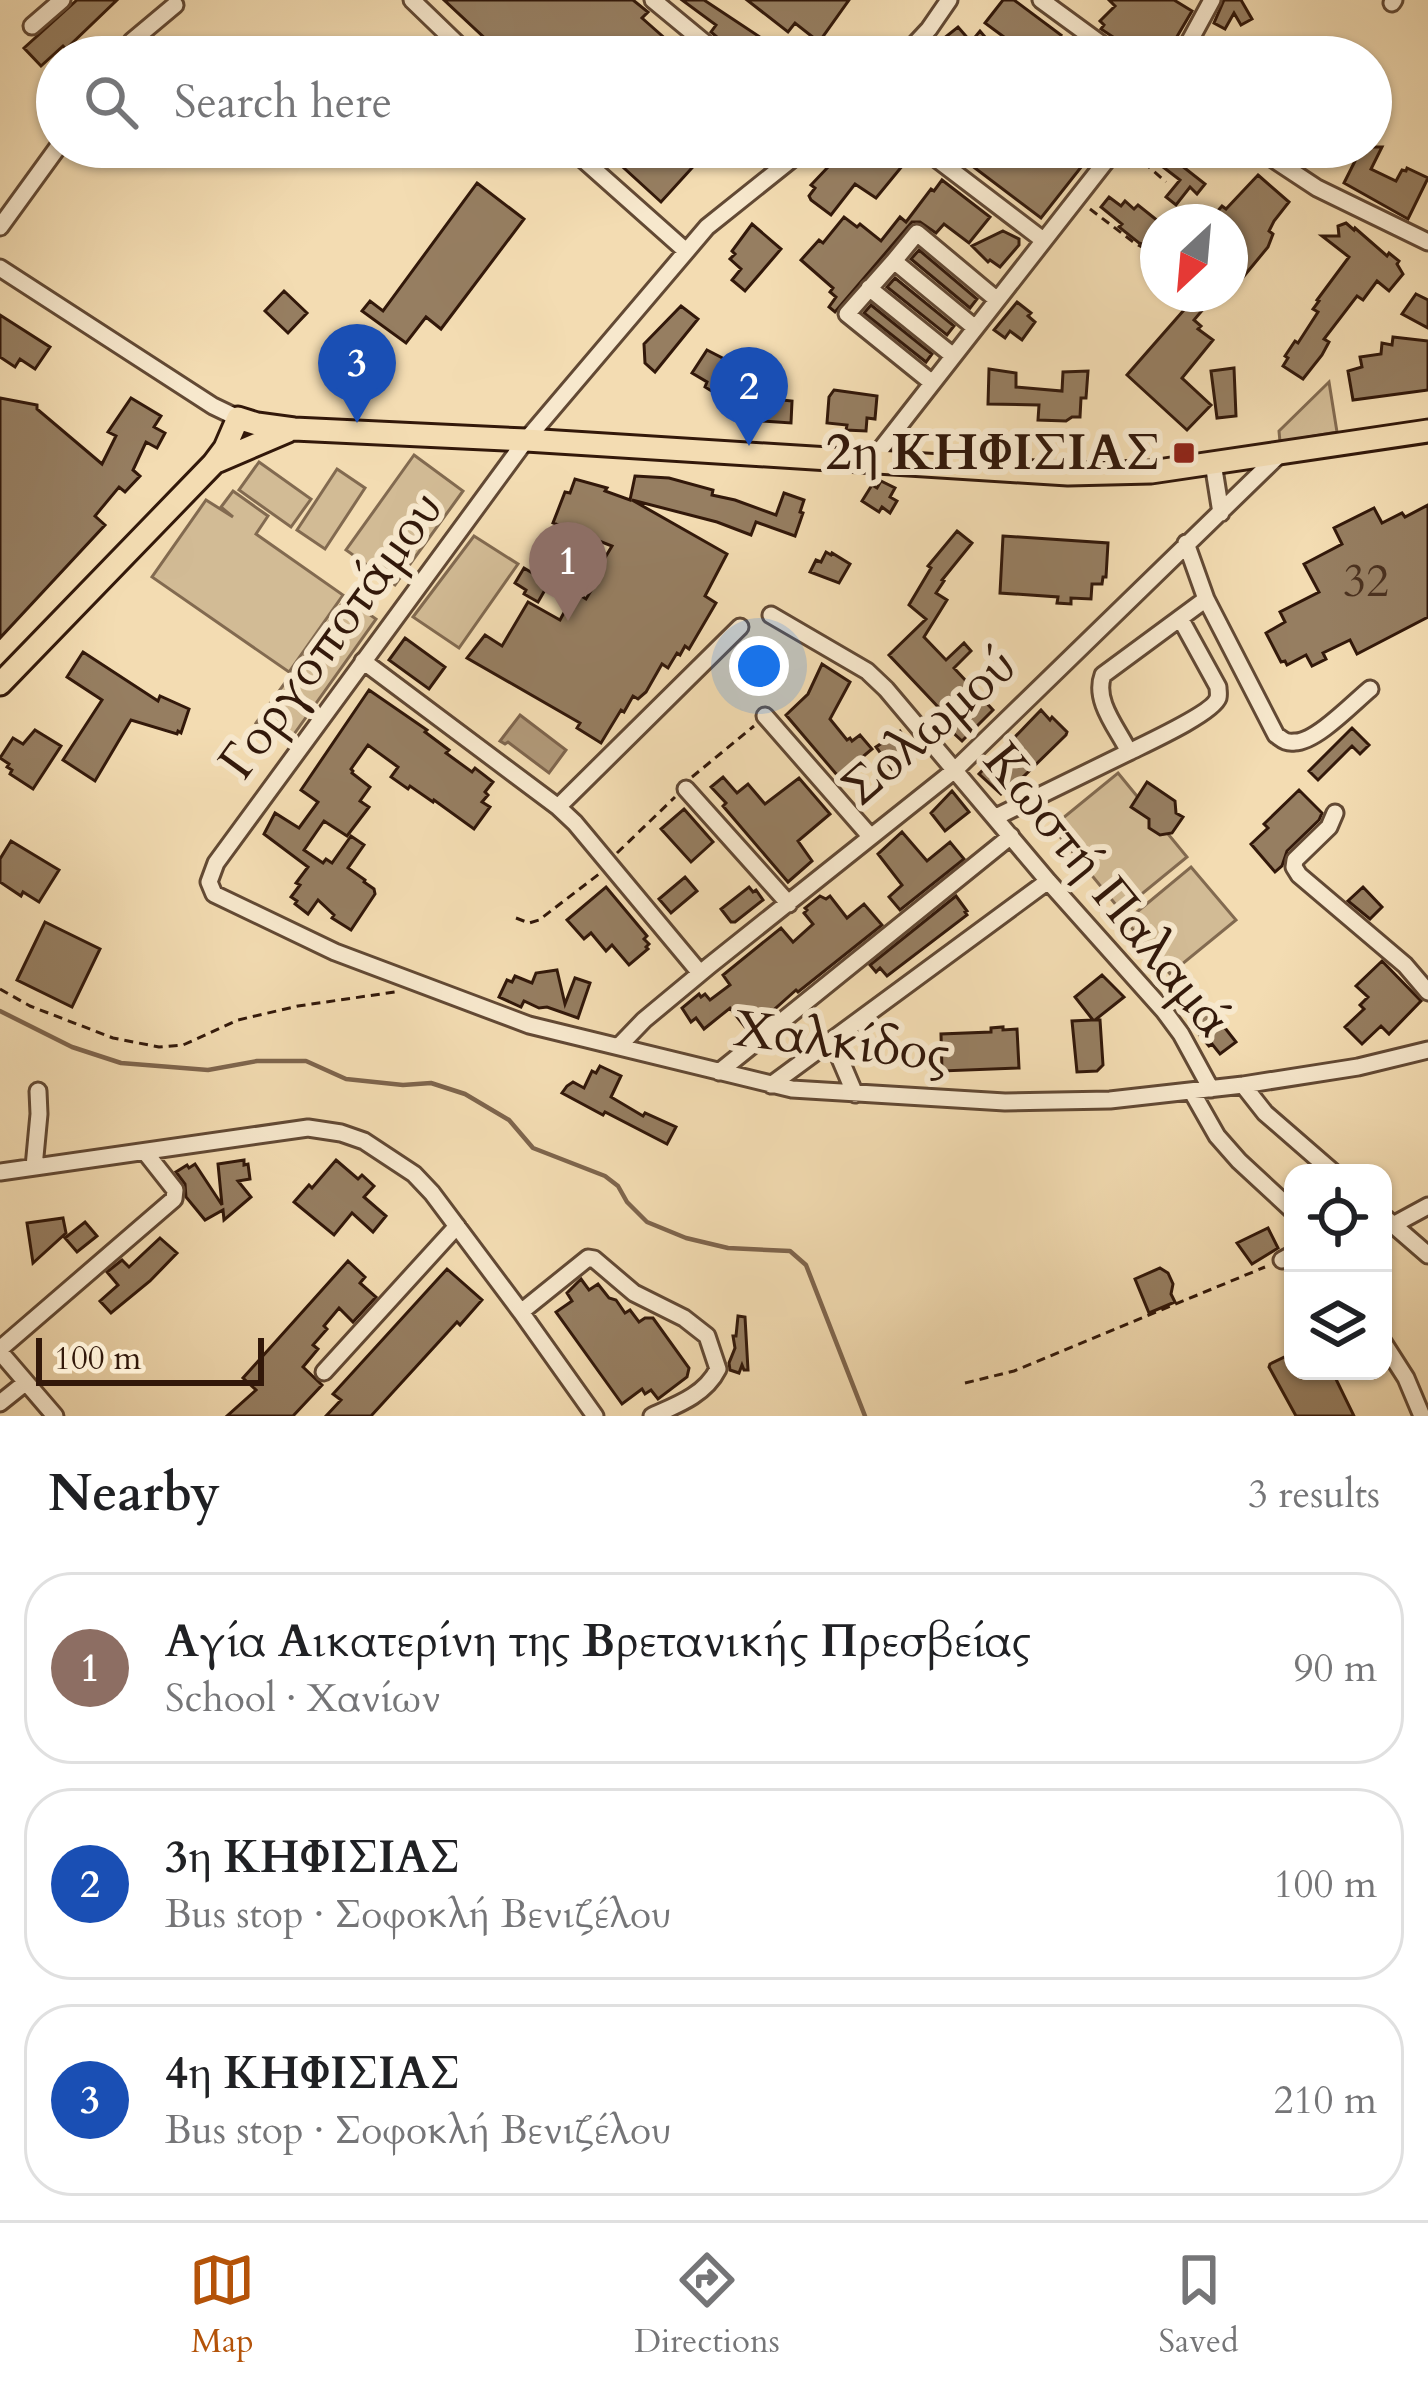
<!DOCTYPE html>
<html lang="en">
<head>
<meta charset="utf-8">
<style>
	body { margin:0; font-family:Cardo,serif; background:#f2f2f2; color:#202124 }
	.controls { position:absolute; right:36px; bottom:36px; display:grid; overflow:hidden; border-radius:24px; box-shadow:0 3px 9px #0004 }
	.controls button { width:108px; height:108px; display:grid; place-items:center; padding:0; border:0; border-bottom:3px solid #e0e0e0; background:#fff; color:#202124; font:60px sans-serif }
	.compass { position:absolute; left:1140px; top:204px; width:108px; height:108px; border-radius:50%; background:#fff; box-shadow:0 3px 9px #0004; rotate:206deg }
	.scale { position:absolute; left:36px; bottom:30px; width:228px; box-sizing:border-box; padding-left:12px; border:6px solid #32180a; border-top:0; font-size:33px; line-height:42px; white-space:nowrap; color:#32180a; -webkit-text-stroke:9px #f7e8cd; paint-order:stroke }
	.you { position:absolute; left:759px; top:666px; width:42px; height:42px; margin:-30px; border:9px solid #fff; border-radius:50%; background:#1a73e8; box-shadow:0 0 0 18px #1a73e833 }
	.badge { display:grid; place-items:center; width:78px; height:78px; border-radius:50%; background:#b45309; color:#fff; font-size:39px; font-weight:700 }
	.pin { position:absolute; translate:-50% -99px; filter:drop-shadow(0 3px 6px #0008) }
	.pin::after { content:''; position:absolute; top:63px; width:42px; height:36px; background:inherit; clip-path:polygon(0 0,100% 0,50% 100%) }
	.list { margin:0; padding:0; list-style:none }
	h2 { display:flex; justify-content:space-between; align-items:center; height:156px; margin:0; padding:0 48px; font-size:51px }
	h2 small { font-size:39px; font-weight:400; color:#757577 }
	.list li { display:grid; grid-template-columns:78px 1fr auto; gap:36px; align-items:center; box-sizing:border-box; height:192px; margin:0 24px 24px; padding:0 24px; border:3px solid #e0e0e0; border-radius:48px }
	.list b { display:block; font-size:45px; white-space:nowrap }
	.list p { margin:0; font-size:39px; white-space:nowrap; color:#757577 }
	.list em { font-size:39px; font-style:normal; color:#757577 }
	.icon { flex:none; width:66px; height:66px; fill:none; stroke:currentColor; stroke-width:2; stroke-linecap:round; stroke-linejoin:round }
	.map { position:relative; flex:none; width:1428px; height:1416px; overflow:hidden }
	.search { position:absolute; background:#fff; box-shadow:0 3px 9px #0004; left:36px; right:36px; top:36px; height:132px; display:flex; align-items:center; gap:30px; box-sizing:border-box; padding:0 42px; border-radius:66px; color:#757577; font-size:45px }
	.sheet { height:804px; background:#fff }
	nav { display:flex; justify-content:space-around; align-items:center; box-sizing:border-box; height:168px; border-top:3px solid #e0e0e0; background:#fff; font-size:33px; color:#757577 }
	nav a { display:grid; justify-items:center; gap:6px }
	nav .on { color:#b45309 }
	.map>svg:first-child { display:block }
</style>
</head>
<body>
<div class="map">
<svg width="1428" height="1416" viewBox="0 0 1428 1416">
	<rect width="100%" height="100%" fill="#f3dcb2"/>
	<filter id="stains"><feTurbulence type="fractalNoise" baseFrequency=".00167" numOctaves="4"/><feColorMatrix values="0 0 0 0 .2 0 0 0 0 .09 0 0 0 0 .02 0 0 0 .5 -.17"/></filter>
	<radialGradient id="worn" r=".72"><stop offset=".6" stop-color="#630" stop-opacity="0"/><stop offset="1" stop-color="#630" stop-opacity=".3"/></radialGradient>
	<path fill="#d2bb95" stroke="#826a50" stroke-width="3" d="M1329,382L1337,432L1280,442L1279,431Z
		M414,455L463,491L395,585L346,550Z
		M259,462L311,499L291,527L239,490Z
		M337,469L365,488L325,549L297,530Z
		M233,491L268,516L256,534L343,595L289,672L152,577L206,500L233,517L221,507Z
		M474,536L518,564L459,648L413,617Z
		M346,598L376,619L287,744L256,723Z
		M1118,773L1187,857L1121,911L1052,827Z
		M1191,867L1236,920L1170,974L1126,921Z"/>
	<path fill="#b19979" stroke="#7e654d" stroke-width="3" d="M520,715L566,750L549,773L508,742L505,744L500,741Z"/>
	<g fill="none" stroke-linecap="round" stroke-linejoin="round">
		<path stroke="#7e654d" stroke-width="4.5" d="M0,1011L72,1047L121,1063L208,1070L257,1061H306L346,1079L403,1085L431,1083L465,1094L509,1120L533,1148L605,1176L618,1186L627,1202L647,1222L686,1238L728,1248L790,1251L806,1265L865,1416"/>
	</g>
	<path fill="#967e61" stroke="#32180a" stroke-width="3" d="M77,0H117L66,49L63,46L41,66L24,48Z
		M444,0H633L648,12L642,18L686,57H505Z
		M682,0H704L775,47L767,57H751L727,40L725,44L711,32L716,25Z
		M747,0H849L819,42L795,23L788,32Z
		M1003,0H1014L1061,35L1045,57H1031L985,23Z
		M1109,0H1174L1192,11L1165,57H1143L1101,29L1104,25L1100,21L1115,6Z
		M1224,0H1241L1252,19L1241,25L1234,13L1225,29L1214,23Z
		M958,27L971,42L980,31L1002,57H950L938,43Z
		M601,147H711L661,202Z
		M847,147H893L908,159L876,198L855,184L831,215L811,200L809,196L815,188L811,185Z
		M966,147H1097L1041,218L959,156Z
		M1137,147H1158L1205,184L1197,194L1190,187L1176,205L1166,197L1180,180Z
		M1362,147H1382L1371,169L1396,181L1402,170L1406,171L1407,168L1428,178L1408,219L1344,183Z
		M1258,175L1289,202L1274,221L1269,231L1273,234L1268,247L1230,293V222H1208L1222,206L1226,209Z
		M942,180L990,217L969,243L944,224L936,233L920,222H912L835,312L829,307L836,297L830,292L833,288L801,260L819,240L823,243L844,217L857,227L860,224L881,241L900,217L906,222L931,189L934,191Z
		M477,183L524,219L441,329L426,317L406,343L362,311L370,301L383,311Z
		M1109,197L1121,206L1125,201L1134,209L1138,205L1158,221V249L1139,243L1119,227L1122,224L1101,207Z
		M1346,223L1354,230L1355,228L1387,256L1389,253L1399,261L1397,264L1403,274L1389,291L1377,281L1363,300L1357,296L1324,339L1329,342L1322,355L1303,379L1283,366L1288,358L1285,356L1295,341L1298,343L1318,312L1313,309L1319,301L1317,300L1349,257L1322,236H1339L1338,226Z
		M752,224L781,249L745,291L732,280L741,269L730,259L735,254L732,251Z
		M1003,231L1019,239V245L1000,267L990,260L988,262L972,246Z
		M919,250L977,299L970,308L911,259Z
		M895,278L954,326L947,335L887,287Z
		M284,291L307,313L288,333L265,311Z
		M1198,294H1216L1194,320L1201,326L1198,329L1213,340L1182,378L1211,405L1187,430L1127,375Z
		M1416,294L1428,300V328L1402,314Z
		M1017,302L1031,313L1028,316L1035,322L1022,340L1010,331L1005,338L994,330Z
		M871,305L932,354L926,362L864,313Z
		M681,306L698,319L655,372L645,363L644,344Z
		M0,315L50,347L35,369L20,359L15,367L0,357Z
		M1393,337L1428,341V390L1353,400L1348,371L1362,367L1360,357L1381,354L1382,343L1392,345Z
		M707,350L744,369L748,363L753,366L756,361L767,367L751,393L736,383L726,400L705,387L707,382L692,373Z
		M1234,368L1236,416L1217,418L1211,371Z
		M989,369L1016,373V387L1062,391L1063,372L1088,371L1086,398H1081L1080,417H1072L1066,421L1038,420L1039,405L988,404Z
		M834,390L877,396L875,419L867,418L866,431L846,430L847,425L827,423L829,397Z
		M0,398L37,405V409L102,464L116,436L108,432L131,398L161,416L154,427L165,433L157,448L146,442L133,470L140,476L125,492L119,487L95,516L105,525L0,638Z
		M764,398L792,401L791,423L763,421Z
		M635,476L669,478L713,490L712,495L735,500L776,515L784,493L804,500L800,512L803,513L795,536L756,522L751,535L717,522L632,500L727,554L705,596L716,603L689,649L685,646L680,655L677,653L668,668L662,664L646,692L638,699L633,696L624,712L621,710L601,743L577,728L580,723L467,658L485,635L502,646L528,602L560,620L566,609L570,611L580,595L586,599L601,574L597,571L612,546L553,523L565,492L570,493L575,479L607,488L605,491L630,500Z
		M881,481L895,488L890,497L897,501L890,513L882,507L879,512L862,501L872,485L877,488Z
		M1428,505V617L1357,654L1350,640L1323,653L1326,659L1312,666L1306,655L1287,665L1285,661L1281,662L1266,633L1285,622L1280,612L1319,592L1304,564L1342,544L1334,528L1374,508L1382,523L1402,513L1405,517Z
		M957,531L972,543L942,580L944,581L936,593L947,600L924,637L946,660L964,643L971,651L954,668L993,710L962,741L934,715L940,709L889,655L926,619L909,605L931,568L928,566Z
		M1003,536L1108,543L1106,577H1103L1102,584H1092L1091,599L1071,598V604L1057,603L1058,597L1000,593Z
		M826,552L831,555L832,553L850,564L839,583L810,572L816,560L821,562Z
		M524,568L549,583L538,602L524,594L526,590L515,583Z
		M405,638L445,667L429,689L389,660Z
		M83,652L158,701L160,696L189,709L181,733L178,731L177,734L131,720L95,781L63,760L102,700L67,677Z
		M822,664L850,682L830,719L847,740L850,738L852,741L860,735L872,749L841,775H837L786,715L808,694Z
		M369,690L427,730L425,732L449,750L446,753L472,772L475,768L493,782L485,792L488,795L482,802L490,807L474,829L434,800L433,802L410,786L408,789L391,777L398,767L368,745L351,769L353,771L352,773L370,787L360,801L369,807L347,836L324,821L304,850L323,863L326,859L332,863L351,836L364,845L348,868L365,880L364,882L374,889L375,894L351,930L332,918L334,915L318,900L308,914L295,904L297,901L291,897L300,885L296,883L308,867L264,834L275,813L299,828L318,802L301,790Z
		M1041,710L1050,720L1052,717L1067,732L1066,735L1023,777L1001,794L979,774Z
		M1352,728L1369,745L1360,754L1352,746L1318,780L1309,771Z
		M35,730L61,746L33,789L10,774L12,770L7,767L9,764L0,758L13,738L23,744Z
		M900,731L914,751L892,769L876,747Z
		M723,777L737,793L748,784L765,804L799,778L830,814L798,841L812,861L788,882L723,806L726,803L711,787Z
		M1147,782L1175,801L1176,813L1183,817L1172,833L1160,835L1149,828V819L1131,807Z
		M1299,790L1322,813L1319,820L1287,851L1282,866L1275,872L1251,844L1268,828L1264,824Z
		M952,791L969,812L945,831L931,813Z
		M684,809L713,842L691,862L661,829Z
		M902,832L927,861L950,842L964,859L900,910L889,897L902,885L878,854Z
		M11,841L59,870L39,902L23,892L21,896L0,882V859Z
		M685,877L697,891L671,913L659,899Z
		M606,887L647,936L644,939L649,944L646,947L648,949L629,965L612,945L606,951L591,933L584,939L567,920Z
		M749,887L753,892L756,890L763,900L735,922H731L721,909Z
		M1363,887L1382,907L1370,919L1348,901Z
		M820,896L826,899L830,896L847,918L864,904L882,925L798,992L796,990L749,1032L730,1008L704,1029L696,1018L691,1022L682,1008L699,994L701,997L705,994L710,1000L730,985L723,975L781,928L793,942L813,924L804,913L807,910L805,908Z
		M956,896L967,911L965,912L967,915L887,976L880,968L876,972L870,965Z
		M45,922L100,949L72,1007L17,980Z
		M1382,961L1421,1001L1389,1034L1381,1026L1362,1044L1345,1027L1364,1009L1360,1005L1368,997L1356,986Z
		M557,970L565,1004L575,978L590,983L578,1018L547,1007L539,1008L524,1001L521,1007L499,997L507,980L512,982L515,976L532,983L536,973Z
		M1102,975L1124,997L1095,1020H1100L1103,1065L1097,1071L1077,1072L1072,1021L1093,1020L1075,997Z
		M1207,1005L1236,1042L1220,1054L1212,1044L1209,1046L1198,1033L1201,1030L1192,1019Z
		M1003,1027V1030L1017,1029L1019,1068L942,1071L941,1034L991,1032V1028Z
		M600,1066L621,1076L611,1097L643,1116L645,1113L676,1127L667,1144L605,1112L603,1115L562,1093L567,1086L573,1082L584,1088L592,1071L596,1073Z
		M244,1160V1165L248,1164L250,1179L238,1181L251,1197L224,1220L223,1210L205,1220L186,1197L185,1184L176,1172L187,1165L189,1168L195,1164L222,1205L218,1164Z
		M336,1160L358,1179L362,1175L374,1186L364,1197L386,1216L373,1232L352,1213L334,1235L294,1202L309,1185L312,1188Z
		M63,1218L66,1233L33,1263L27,1223Z
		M85,1222L97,1236L77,1252L65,1238Z
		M1268,1228L1278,1248L1252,1264L1237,1243Z
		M160,1238L177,1253L150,1281L111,1313L100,1301L118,1285L107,1272L122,1260L129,1267Z
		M348,1261L365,1277L360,1283L376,1297L353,1322L339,1308L324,1326L327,1329L313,1345L318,1349L303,1367L322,1385L293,1416H227L256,1390L243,1378Z
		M1160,1268L1168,1273L1173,1284L1171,1294L1175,1302L1149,1313L1135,1279Z
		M447,1269L482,1300L460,1325L457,1322L371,1416H326L341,1400L333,1394Z
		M581,1279L589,1290L598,1284L609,1298L616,1300L625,1313L630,1310L639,1322L645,1318H653L689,1368L687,1377L658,1399L651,1390L645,1394L642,1389L622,1404L556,1312L572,1301L567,1293Z
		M738,1316L745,1317L748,1370H744L742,1365L739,1373L730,1370L729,1363L735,1348L733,1336H736Z
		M1293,1353V1371H1332L1354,1416H1296L1269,1367L1270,1364Z"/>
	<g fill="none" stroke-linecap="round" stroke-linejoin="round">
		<g stroke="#624934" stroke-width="21">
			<path id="minor" d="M412,0L471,57
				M653,0L722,57
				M1041,0L1119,57
				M1392,3L1394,0
				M32,26L62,0
				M121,57L132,41L175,5
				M903,57L929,29L949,0
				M1181,57L1212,0
				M569,147L686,251
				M807,147L707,227L526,440L216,863L209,882L214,894L335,952L529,1025L792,1089L1005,1102L1110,1100L1243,1085L1358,1067L1428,1050
				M921,147L1043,240
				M1255,147L1317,188L1428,242
				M0,227L58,147
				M894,261L917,233L996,299
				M0,268L213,406L238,418
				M869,288L952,355
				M931,382L847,314L894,261L974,327
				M870,463L1117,147
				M1213,463L1221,513
				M1186,543L1206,599L1276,735C1283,740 1285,743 1295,742C1316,742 1353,703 1370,689
				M771,615L867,671L886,689L1048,881L1164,1011L1181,1034L1211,1089
				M1180,618L1218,687C1218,691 1219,694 1218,698C1213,713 1145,744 1129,752C1118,729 1093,701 1103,675L1206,599
				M363,661L558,807L575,823L700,973
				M765,716L870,836
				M686,789L789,904
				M558,807L740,627
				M1335,813L1329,827L1295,860L1294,867L1299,875L1405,965L1428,992
				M996,817L1129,752
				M832,1040L855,1094
				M620,1045L644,1020L709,966L956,769L1279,455
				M719,1072L1011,836
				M771,1085L1048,881
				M1243,1085L1265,1113L1334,1173
				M1192,1092L1217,1136L1239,1161L1293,1211
				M34,1167L39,1114L38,1091
				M0,1172L308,1128L341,1133L364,1141L414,1174L432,1193L521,1312L595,1416
				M1383,1216L1428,1255
				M1393,1225L1428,1206
				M1282,1260L1293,1254
				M521,1312L588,1258L594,1259L634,1293L684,1318L707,1336L718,1369C705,1395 677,1405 652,1416
				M1383,1342L1406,1378L1422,1416
				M0,1349L174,1199L175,1190L145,1152
				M0,1352L55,1416
				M324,1372L457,1226
				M0,1403L25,1383"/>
		</g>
		<g stroke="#32180a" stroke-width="27">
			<path id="major" d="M218,461L288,431
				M0,684L213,464L225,448L238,418L257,424L294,429L526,440L1068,474L1151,472L1428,431"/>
		</g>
		<path stroke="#32180a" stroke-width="3" stroke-dasharray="9 6" stroke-linecap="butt" d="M1132,152L1166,182
			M1090,209L1136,244L1152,252L1158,250
			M692,777L754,726
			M617,853L675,797
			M516,918L529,923L539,920L599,874
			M0,989L30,1006L113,1038L159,1047L183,1045L238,1020L298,1006L395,992
			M965,1383L1014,1371L1265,1267"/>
		<use href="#minor" stroke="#f7e8cd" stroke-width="15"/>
		<use href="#major" stroke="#f3dcb2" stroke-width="21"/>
	</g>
	<rect fill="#8f2418" stroke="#f7e8cd" stroke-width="4.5" x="1172" y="441" width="24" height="24" rx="6"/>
	<g text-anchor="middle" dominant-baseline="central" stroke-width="12" stroke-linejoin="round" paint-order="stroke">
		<g font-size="45" fill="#4b3220">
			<text x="1366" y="581">32</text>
		</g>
		<g font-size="51" font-weight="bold" fill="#32180a" stroke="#f7e8cd" text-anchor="end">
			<text x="1160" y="453">2η ΚΗΦΙΣΙΑΣ</text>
		</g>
		<g font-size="51" fill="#32180a" stroke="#f7e8cd">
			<text transform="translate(331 635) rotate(-54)">Γοργοποτάμου</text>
			<text transform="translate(929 727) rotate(-41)">Σολωμού</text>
			<text transform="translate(1108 891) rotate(51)">Κωστή Παλαμά</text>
			<text transform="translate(842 1042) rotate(7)">Χαλκίδος</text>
		</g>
	</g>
	<rect width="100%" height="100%" filter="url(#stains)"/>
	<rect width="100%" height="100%" fill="url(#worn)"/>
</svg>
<div class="controls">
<button><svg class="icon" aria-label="locate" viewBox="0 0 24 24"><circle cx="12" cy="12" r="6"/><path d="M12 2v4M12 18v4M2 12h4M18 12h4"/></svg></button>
<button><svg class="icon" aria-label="layers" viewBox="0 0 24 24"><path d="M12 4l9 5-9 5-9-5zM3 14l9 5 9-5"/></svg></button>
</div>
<svg class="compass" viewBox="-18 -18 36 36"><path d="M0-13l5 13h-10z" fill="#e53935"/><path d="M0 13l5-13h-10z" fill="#757577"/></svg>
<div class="scale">100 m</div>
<div class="you"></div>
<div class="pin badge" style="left:568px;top:621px;background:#8d6e63">1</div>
<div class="pin badge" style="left:749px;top:446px;background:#1a4fb4">2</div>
<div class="pin badge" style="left:357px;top:423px;background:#1a4fb4">3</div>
<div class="search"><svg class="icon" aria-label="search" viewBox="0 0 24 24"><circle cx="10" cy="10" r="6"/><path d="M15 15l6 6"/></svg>Search here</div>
</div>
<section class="sheet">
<h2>Nearby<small>3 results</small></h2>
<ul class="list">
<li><span class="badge" style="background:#8d6e63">1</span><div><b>Αγία Αικατερίνη της Βρετανικής Πρεσβείας</b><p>School · Χανίων</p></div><em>90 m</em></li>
<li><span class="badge" style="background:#1a4fb4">2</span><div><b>3η ΚΗΦΙΣΙΑΣ</b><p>Bus stop · Σοφοκλή Βενιζέλου</p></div><em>100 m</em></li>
<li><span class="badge" style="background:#1a4fb4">3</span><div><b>4η ΚΗΦΙΣΙΑΣ</b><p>Bus stop · Σοφοκλή Βενιζέλου</p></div><em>210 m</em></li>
</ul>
</section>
<nav>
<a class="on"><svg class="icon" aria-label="map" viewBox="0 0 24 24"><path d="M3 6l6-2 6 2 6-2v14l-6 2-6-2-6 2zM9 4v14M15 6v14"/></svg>Map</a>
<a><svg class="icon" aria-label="directions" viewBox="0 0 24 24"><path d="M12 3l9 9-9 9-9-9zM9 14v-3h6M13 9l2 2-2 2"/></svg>Directions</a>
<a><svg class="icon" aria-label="saved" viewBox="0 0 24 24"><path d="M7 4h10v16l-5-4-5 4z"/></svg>Saved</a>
</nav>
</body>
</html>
